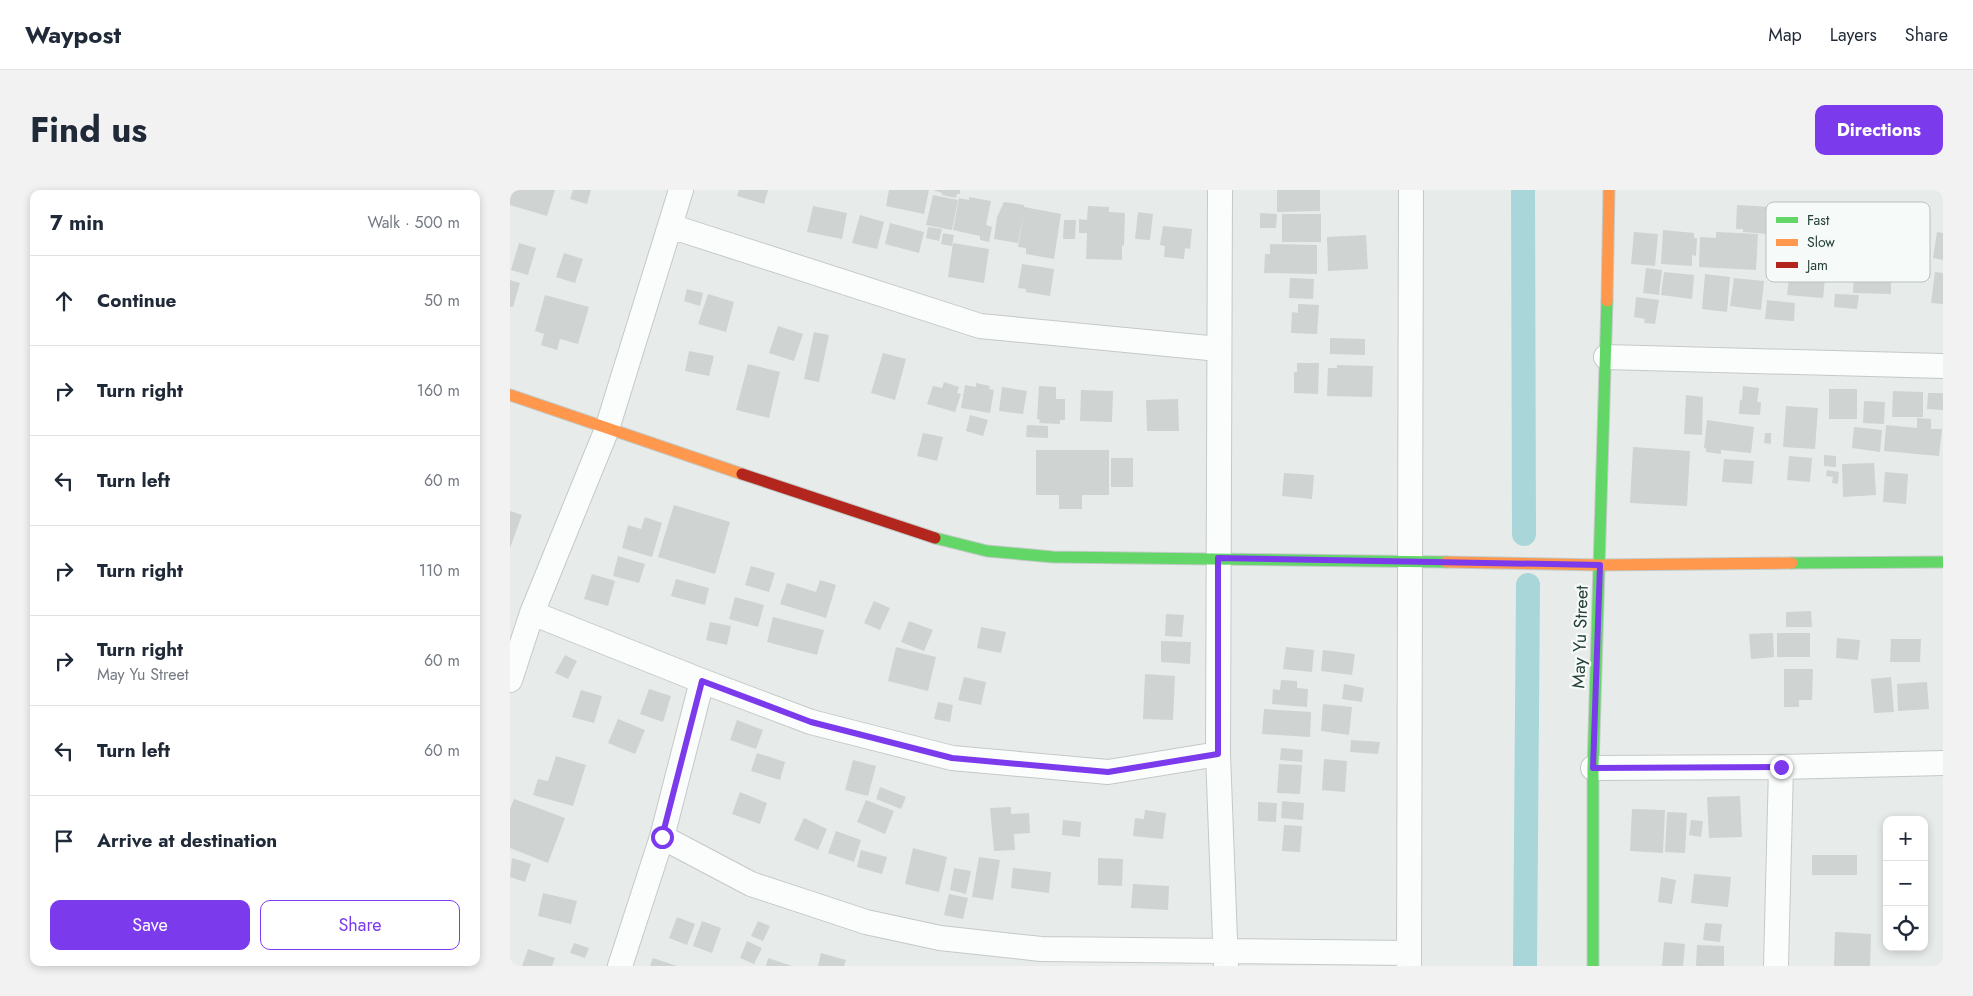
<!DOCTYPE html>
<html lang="en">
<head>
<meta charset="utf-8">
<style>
	body { margin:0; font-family:Jost,sans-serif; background:#f2f2f3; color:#1f2937 }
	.controls { position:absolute; right:15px; bottom:15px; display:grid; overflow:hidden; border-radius:10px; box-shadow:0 2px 8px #0003 }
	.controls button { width:45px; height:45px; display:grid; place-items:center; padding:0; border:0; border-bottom:1px solid #e0e1e3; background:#fff; color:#1f2937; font:25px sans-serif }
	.stop { position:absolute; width:15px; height:15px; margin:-11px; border:4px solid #7c3aed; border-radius:50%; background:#fff }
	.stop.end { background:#7c3aed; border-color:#fff; box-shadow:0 1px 5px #0008 }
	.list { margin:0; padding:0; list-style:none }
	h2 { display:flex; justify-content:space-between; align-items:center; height:65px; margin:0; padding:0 20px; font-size:21px }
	h2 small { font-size:16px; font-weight:400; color:#747a83 }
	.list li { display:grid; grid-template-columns:32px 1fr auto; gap:15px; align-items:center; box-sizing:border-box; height:90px; padding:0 20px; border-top:1px solid #e0e1e3 }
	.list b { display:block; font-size:19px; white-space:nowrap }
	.list p { margin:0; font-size:16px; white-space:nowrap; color:#747a83 }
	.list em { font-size:16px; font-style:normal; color:#747a83 }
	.actions { display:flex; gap:10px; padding:15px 20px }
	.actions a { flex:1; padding:11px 0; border:1px solid #7c3aed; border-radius:10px; text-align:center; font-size:18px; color:#7c3aed }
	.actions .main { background:#7c3aed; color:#fff }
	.icon { flex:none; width:28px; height:28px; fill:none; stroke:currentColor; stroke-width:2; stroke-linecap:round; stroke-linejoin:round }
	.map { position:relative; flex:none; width:1433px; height:776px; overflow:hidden; border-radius:10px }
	header { display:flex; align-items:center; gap:30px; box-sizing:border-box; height:70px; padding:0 25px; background:#fff; border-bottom:1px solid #e0e1e3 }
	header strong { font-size:24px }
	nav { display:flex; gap:28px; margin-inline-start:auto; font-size:18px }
	.intro { display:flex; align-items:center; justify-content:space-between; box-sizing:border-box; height:120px; padding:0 30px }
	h1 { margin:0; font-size:35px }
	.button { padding:12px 22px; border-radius:10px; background:#7c3aed; color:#fff; font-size:18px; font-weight:700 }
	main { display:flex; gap:30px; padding:0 30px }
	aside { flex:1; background:#fff; border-radius:10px; box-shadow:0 2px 8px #0003 }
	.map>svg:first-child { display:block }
</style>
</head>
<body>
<header>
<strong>Waypost</strong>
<nav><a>Map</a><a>Layers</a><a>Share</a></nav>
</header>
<div class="intro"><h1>Find us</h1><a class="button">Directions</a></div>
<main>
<aside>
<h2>7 min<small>Walk · 500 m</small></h2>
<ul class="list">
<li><svg class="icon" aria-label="ahead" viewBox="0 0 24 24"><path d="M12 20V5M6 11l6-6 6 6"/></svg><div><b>Continue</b></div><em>50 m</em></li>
<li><svg class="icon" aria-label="right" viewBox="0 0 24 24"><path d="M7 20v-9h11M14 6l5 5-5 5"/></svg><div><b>Turn right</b></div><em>160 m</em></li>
<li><svg class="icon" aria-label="left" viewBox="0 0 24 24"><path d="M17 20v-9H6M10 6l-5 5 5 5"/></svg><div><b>Turn left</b></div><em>60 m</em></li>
<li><svg class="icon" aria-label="right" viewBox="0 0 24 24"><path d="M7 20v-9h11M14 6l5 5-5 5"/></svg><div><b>Turn right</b></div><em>110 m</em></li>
<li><svg class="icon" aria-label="right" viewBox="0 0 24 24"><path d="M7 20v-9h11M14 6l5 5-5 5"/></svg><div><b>Turn right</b><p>May Yu Street</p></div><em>60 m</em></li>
<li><svg class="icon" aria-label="left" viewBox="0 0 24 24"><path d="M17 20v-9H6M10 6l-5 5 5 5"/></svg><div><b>Turn left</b></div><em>60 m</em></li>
<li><svg class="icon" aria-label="arrive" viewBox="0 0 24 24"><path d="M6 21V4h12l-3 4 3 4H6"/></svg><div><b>Arrive at destination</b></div></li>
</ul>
<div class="actions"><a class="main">Save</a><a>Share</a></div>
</aside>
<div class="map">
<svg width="1433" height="776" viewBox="0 0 1433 776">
	<rect width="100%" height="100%" fill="#e7ecea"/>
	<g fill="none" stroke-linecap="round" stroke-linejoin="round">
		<path stroke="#a9d6d9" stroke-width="24" d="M1013,0L1014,344
			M1015,776L1018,395"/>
	</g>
	<path fill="#cfd3d1" d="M0,0H45L37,26L0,15Z
		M63,0H81L77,14L60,9Z
		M229,0H258L254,14L227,6Z
		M379,0H419L414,24L376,16Z
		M423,0H450V4H447L446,8L432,5V3Z
		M767,0H810V21L767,22Z
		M423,5L448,10L442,40L416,35Z
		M459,7L481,11L476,35L482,37L479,52L470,50V46L443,40L449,8L459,10Z
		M494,12L514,15V17L551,24L544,69L516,64V58L508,57L514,21L508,53L484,49L487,27Z
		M1327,12H1352L1353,25L1327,26Z
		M1227,15L1261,17L1259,44L1233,42V39H1226Z
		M303,16L337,23L332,49L297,42Z
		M578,16L599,17V22L615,23L614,56L612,55V70L576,69L577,43H569V29L577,30Z
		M628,22L643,24L640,50L625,49Z
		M750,23L767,24L766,38H750Z
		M772,24H811V52H772Z
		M350,25L374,32L367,59L342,53Z
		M554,30H566L565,49H553Z
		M380,33L414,42L409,63L375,54Z
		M653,36L682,39L680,59L675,58L674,69L654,67L655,56L650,55Z
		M418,37L432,39L429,51L416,48Z
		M1153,40L1184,43V48H1187L1186,66L1182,65V76L1151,74Z
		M1124,42L1148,44L1145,76L1121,74Z
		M1206,42L1248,44L1246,80L1189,77L1190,47L1206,48Z
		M1427,42L1433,43V70L1423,68Z
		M433,43L444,45L442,56L431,54Z
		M856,45L858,79L818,81L817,47Z
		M9,53L26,58L18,85L1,80Z
		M443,53L479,59L474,93L438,87Z
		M760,54L807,55V84L754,83L755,64H760Z
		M54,63L73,69L65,93L46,87Z
		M512,74L544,79L540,106L516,102V99L508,98Z
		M1136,78L1152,80L1149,105L1133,103Z
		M1344,81L1381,82V104L1343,103Z
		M1154,82L1184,85L1182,109L1151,105Z
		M1425,82L1433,83V114L1421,113Z
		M1195,84L1220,87L1217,122L1192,119Z
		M1287,86L1315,89L1313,108L1277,105L1279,88H1287Z
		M780,88L804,89L803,109L779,108Z
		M1224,88L1254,91L1251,120L1220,116Z
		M0,90L10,93L3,117H0Z
		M177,99L193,103L190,116L174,111Z
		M198,104L224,112L216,142L188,134Z
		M1325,104L1349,105L1347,119L1324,117Z
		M35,105L79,117L68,154L50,149L47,160L31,155L34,144L25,141Z
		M1126,107L1149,110L1145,134L1134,133L1135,129L1124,127Z
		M1257,110L1285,113L1284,131L1255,129Z
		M788,114L809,115L807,144L781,143L782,122L788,123Z
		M268,136L293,144L284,171L259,163Z
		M304,142L319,145L309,192L294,189Z
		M820,148L855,149V165L820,164Z
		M179,161L204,166L199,186L175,181Z
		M373,163L396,169L385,210L361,203Z
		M787,173H809L808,204L784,203V182H787Z
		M238,174L270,182L259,228L226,220Z
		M827,175L863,176L862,207L817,206L818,178H827Z
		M434,192L449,197L447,203L451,204L445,222L417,214L423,196L432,198Z
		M466,193L480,196L479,199L484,200L480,223L451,218L455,195L466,197Z
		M529,196L546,197V209H555V230H550V234L529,233L530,230L527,229Z
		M1233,196L1249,198L1247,212H1251L1250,225L1229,224L1230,210L1242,211L1232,210Z
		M492,197L517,201L513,224L489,221Z
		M1319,199H1347V229H1319Z
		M571,200L603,201L602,232L570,231Z
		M1383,201L1413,202V227H1382Z
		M1418,203H1433V220L1417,219Z
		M1176,205L1193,207L1192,245L1174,244Z
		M668,209L669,241H637L636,210Z
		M1354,211L1375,212L1374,234L1353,233Z
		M1276,216L1308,218L1305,259L1273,257Z
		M460,225L478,230L473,246L456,241Z
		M1407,228L1421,229V239H1432L1429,266L1374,261L1376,235L1407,238Z
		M1197,230L1244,237L1241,263L1211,260V264L1196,262V258H1194Z
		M517,235L538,236V248L516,247Z
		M1344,237L1372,240L1370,262L1342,258Z
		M413,243L433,247L427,271L407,266Z
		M1255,243H1261V254L1254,253Z
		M1123,257L1180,261L1177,316L1120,313Z
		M526,260H599V305H572V319H549V305H526Z
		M1314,265L1326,266V277L1314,276Z
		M1279,266L1302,268L1300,292L1277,290Z
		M601,268H623V297H601Z
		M1214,269L1244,271L1242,294L1212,292Z
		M1364,273L1366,305L1333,307L1332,274Z
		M1317,280L1329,282L1328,294L1322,293L1323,287L1316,286Z
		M1375,282L1398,284L1396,314L1373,312Z
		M774,283L804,285L802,309L772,306Z
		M164,315L220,332L205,384L148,367Z
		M0,321L12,325L0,358Z
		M135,327L152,333L142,367L112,358L118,335L131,339Z
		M108,366L135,374L129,393L103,386Z
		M241,376L265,383L259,402L235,395Z
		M82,384L105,391L98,416L74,409Z
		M166,389L199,398L195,415L161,406Z
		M310,390L326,395L316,428L270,414L277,393L306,402Z
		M225,407L254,415L248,437L219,429Z
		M364,411L380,418L370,440L354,433Z
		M1301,421L1302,437H1276V422Z
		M656,424L674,425L672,447L655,446Z
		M263,427L314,440L307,465L257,452Z
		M399,431L423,440L414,461L391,452Z
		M200,432L221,436L217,455L196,450Z
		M471,437L496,442L491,463L467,458Z
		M1263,443L1264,467L1241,469L1239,444Z
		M1267,443H1300V467H1267Z
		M1327,448L1350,450L1348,470L1326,468Z
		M1381,449H1411L1410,472H1380Z
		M651,451L681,452L680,474L651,472Z
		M386,457L426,467L418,501L378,491Z
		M776,457L804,460L802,482L773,479Z
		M813,460L845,464L842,485L811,481Z
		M55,465L67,471L58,489L45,483Z
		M1274,479H1303L1302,510H1289V517H1274Z
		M635,484L665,486L663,530L633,529Z
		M454,487L476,492L471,515L448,510Z
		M1381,487L1384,522L1364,523L1361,489Z
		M771,490L787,491V498L798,499L797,517L762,514L763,499L770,500Z
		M1417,492L1419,519L1388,521L1387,494Z
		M834,494L854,498L852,512L832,509Z
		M139,499L161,506L153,532L130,524Z
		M71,500L92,506L84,533L62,527Z
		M428,512L443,515L440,532L424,529Z
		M813,514L842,517L839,545L811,541Z
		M754,519L801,522L800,547L752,544Z
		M108,529L135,540L125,564L98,553Z
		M227,530L253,540L246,559L220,550Z
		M841,550L870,552L868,564L840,562Z
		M771,558L793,560L792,572L770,570Z
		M247,563L275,572L270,590L241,581Z
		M46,566L76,575L63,616L23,605L28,589L38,591Z
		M814,569L837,571L835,602L812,600Z
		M343,570L366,576L358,606L335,600Z
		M769,574L792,575L790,604L767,603Z
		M370,597L396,607L391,619L366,609Z
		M230,602L257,613L250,634L222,624Z
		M1230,606L1232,647L1199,648L1197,607Z
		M4,609L55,628L38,673L0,658V619Z
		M356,610L384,621L375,644L347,632Z
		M772,611L794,613L793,630L771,628Z
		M748,612L767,613L766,632L748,631Z
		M501,617V624L519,623L520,643L504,644L505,660L484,661L480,618Z
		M1122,619L1155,620L1153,663L1120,661Z
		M635,620L656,623L653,649L623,646L625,628L634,629Z
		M1157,622L1177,623L1175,663L1155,662Z
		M294,628L317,639L308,660L284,650Z
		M553,630L571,632L570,647L552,645Z
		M1181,630L1193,631L1191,647L1179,645Z
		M774,635L792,636L790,662L772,661Z
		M326,641L351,650L344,672L318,663Z
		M403,658L437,667L429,702L395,694Z
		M351,660L377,667L372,684L347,677Z
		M1302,665H1347V685H1302Z
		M469,667L490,670L483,710L462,707Z
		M2,668L21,674L15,692L0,687Z
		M588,668L613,669L612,696L588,695Z
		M444,678L461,681L456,704L440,700Z
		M503,678L541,682L539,703L501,698Z
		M1184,684L1221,687L1218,717L1181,713Z
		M1151,687L1166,690L1162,714L1148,712Z
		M623,694L659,696L658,720L621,718Z
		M1374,695H1377V714H1374Z
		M33,703L67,711L61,734L28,726Z
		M439,704L458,708L453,729L434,725Z
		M167,727L185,734L177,755L159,748Z
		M192,731L211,738L202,763L183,756Z
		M248,731L260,736L253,751L241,746Z
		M1195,733L1212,734L1210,752L1193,750Z
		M1325,742L1361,744L1360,776H1324Z
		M237,751L252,758L244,774L230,768Z
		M1154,752L1175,754L1173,776H1152Z
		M64,753L79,758L75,768L60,763Z
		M1187,755L1214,756V776H1186Z
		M18,759L45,768L42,776H12Z
		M311,763L336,770L334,776H308Z
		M143,768L167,776H140Z
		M258,768L282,776H256Z"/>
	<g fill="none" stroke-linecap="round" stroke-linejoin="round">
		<g stroke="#c4c9c7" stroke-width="26">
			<path id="street" d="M710,0L708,564L716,776
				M160,36L470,136L709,159
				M1096,167L1433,176
				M22,423L192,491L301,532L442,568L598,582L708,564
				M0,490L22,423L97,239L171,0
				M1083,578L1271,577L1433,573
				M152,647L241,694L356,732L430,748L531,759L899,763
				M110,776L152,647L192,491
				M899,776L901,0
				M1266,776L1271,577"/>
		</g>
		<g stroke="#c3cac7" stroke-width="13">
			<path id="fast" d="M425,348L477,361L543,367L936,372
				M1282,373L1433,372
				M1083,776V578L1097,111"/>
		</g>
		<g stroke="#c3cac7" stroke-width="13">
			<path id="slow" d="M1097,111L1099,0
				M0,205L232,284
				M936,372L1090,375L1282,373"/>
		</g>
		<g stroke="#c3cac7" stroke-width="13">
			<path id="jam" d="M232,284L425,348"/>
		</g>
		<use href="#street" stroke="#fbfcfc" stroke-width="24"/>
		<use href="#fast" stroke="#63d668" stroke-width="11"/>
		<use href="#slow" stroke="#ff974d" stroke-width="11"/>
		<use href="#jam" stroke="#b3261e" stroke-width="11"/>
	</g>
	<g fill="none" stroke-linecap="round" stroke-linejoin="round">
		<path stroke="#7c3aed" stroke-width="6" d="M152,647L192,491L301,532L442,568L598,582L708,564V368L1090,375L1083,578L1271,577"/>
	</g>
	<g text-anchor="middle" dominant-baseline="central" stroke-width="4.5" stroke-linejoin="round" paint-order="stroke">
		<g font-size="18" fill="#244037" stroke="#f6faf8">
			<text transform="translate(1070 447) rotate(-88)">May Yu Street</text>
		</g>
	</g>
	<rect x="1256" y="12" width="164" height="80" rx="8" fill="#f6faf8" stroke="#b7c2be" stroke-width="1"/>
	<rect x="1266" y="27" width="22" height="6" fill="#63d668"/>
	<rect x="1266" y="49" width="22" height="7" fill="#ff974d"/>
	<rect x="1266" y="72" width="22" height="6" fill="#b3261e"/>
	<g font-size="14" fill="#244037">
		<text x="1297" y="35">Fast</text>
		<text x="1297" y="57">Slow</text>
		<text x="1297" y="80">Jam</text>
	</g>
</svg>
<div class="controls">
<button>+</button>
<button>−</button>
<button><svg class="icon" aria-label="locate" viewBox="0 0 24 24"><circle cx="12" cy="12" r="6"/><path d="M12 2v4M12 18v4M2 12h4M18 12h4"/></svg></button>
</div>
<div class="stop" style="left:152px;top:647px"></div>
<div class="stop end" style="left:1271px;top:577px"></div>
</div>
</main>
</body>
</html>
